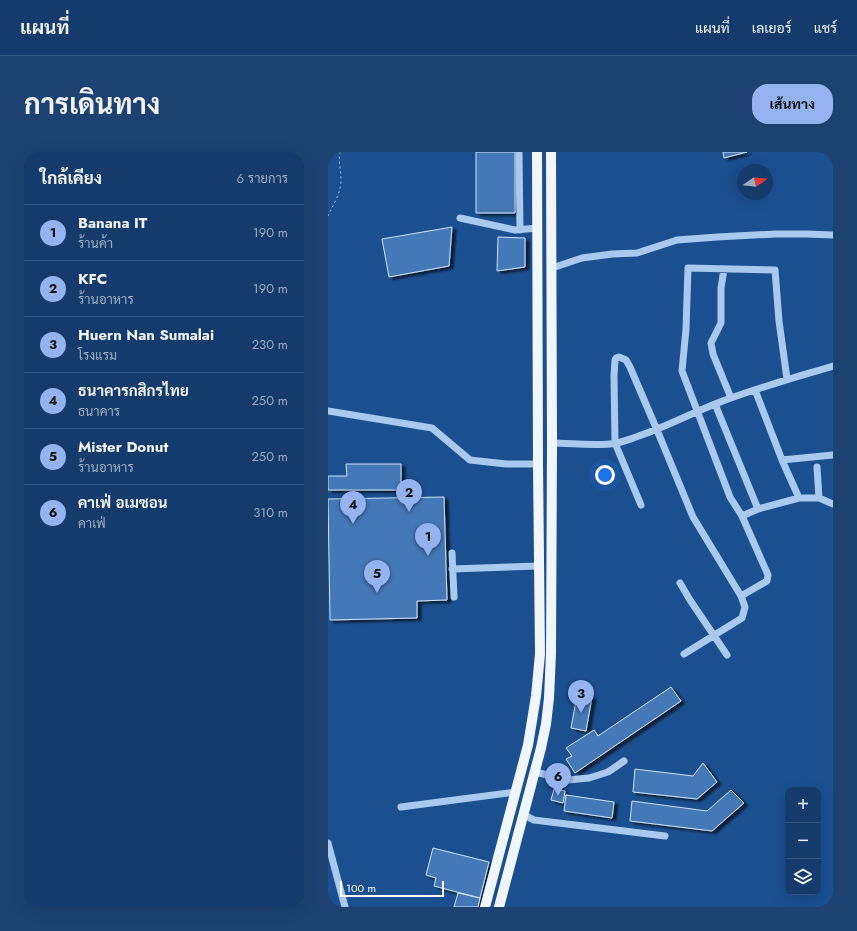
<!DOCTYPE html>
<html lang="th">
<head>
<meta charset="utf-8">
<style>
	body { margin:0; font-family:Jost,Sarabun,sans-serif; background:#1d4271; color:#f1f3f6 }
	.controls { position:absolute; right:12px; bottom:12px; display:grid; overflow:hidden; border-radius:8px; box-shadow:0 4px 16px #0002 }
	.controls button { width:36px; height:36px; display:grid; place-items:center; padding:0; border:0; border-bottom:1px solid #33557e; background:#143b6b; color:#f1f3f6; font:20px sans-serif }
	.compass { position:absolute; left:409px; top:12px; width:36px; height:36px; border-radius:50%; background:#143b6b; box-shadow:0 4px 16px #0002; rotate:76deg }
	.scale { position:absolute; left:12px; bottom:10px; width:104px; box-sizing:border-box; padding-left:4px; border:2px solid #fff; border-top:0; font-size:11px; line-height:14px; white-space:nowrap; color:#fff; -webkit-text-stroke:3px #1b4f8f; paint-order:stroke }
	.you { position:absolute; left:277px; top:323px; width:14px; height:14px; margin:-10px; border:3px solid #fff; border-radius:50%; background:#1a73e8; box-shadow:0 0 0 6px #1a73e833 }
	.badge { display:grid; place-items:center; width:26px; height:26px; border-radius:50%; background:#95b2f1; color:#111; font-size:13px; font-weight:700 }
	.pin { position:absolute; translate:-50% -33px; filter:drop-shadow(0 1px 2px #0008) }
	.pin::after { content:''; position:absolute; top:21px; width:14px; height:12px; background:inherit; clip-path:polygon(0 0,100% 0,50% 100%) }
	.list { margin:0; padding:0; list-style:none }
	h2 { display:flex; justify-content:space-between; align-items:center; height:52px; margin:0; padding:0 16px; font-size:17px }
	h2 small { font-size:13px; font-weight:400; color:#9dadc1 }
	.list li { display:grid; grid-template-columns:26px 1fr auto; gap:12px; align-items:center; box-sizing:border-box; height:56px; padding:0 16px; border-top:1px solid #33557e }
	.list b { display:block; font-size:15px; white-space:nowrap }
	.list p { margin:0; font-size:13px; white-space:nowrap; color:#9dadc1 }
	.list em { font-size:13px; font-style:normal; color:#9dadc1 }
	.icon { flex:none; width:22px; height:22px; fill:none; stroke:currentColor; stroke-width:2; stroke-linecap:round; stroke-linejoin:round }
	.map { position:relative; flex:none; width:505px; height:755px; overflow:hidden; border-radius:16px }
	header { display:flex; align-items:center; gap:24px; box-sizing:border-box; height:56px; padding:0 20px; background:#143b6b; border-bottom:1px solid #33557e }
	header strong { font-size:19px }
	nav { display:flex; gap:22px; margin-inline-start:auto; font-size:14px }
	.intro { display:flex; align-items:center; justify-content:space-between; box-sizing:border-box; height:96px; padding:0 24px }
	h1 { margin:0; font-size:28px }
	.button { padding:10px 18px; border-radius:16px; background:#95b2f1; color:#111; font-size:14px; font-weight:700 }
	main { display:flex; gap:24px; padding:0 24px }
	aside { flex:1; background:#143b6b; border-radius:16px; box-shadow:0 4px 16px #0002 }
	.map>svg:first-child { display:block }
</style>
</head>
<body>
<header>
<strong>แผนที่</strong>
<nav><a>แผนที่</a><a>เลเยอร์</a><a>แชร์</a></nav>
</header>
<div class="intro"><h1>การเดินทาง</h1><a class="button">เส้นทาง</a></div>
<main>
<aside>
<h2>ใกล้เคียง<small>6 รายการ</small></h2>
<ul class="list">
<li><span class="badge">1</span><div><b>Banana IT</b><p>ร้านค้า</p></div><em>190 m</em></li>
<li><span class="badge">2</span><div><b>KFC</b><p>ร้านอาหาร</p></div><em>190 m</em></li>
<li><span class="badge">3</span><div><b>Huern Nan Sumalai</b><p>โรงแรม</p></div><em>230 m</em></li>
<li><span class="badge">4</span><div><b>ธนาคารกสิกรไทย</b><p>ธนาคาร</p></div><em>250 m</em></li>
<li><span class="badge">5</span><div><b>Mister Donut</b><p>ร้านอาหาร</p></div><em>250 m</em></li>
<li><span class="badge">6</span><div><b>คาเฟ่ อเมซอน</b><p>คาเฟ่</p></div><em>310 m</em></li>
</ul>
</aside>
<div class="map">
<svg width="505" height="755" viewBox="0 0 505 755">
	<defs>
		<filter id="shadow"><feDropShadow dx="4" dy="2.5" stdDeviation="1" flood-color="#0009"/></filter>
	</defs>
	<rect width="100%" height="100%" fill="#1b4f8f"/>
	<path fill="#4478b7" stroke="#cfe3fa" filter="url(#shadow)" d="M148,0H187V61H148Z
		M395,0H419L396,6Z
		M124,75L121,114L61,125L54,87Z
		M170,85L197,86V115L169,119Z
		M18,312H73V338H0V324H19Z
		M116,345L119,448L89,449V466L2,468L0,347Z
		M343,535L353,549L247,621L238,607L244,604L238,596L266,578L270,584Z
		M249,543L264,545L258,579L243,576Z
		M375,611L389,630L369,647L305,640L307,617L365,624Z
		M226,637L237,639L235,651L223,648Z
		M403,638L416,651L384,679L302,669L304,649L379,659Z
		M238,643L286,650L284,666L236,659Z
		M105,696L161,710L152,746L106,734L108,726L98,723Z
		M130,741L152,746L150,755H126Z"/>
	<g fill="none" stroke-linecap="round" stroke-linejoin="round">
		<path stroke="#a9c9ee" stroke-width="1" stroke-dasharray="2 3" stroke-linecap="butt" d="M0,64C5,53 13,41 13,28C13,18 10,11 12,0"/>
		<path stroke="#a9c9ee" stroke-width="7" d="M191,0L192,78
			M132,66L187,78L210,76
			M224,116L254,106L284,102L309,101L349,88L389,85L448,82H478L505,83
			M396,117L393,136V171L383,191L385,202L403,246
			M387,252L430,357
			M0,259L104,276L142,308L178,312H210
			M224,291C243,291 270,295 288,291C295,290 302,287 308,285C335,276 360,263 387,252C425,237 465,226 505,214
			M454,308L505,303
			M489,315L491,346L505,352
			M471,346H491
			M313,353L287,291L286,224L287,208L288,206L291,205L298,208L302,215L329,278L365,365L413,444L439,429L440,423L414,364L402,345L354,219L358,177L360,116L447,118L451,169L459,227
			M414,364L430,357L471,346L454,308L427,238
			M124,401L126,445
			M124,417L211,414
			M352,431L362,448L399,503
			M356,502L414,466L417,455L413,444
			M207,620L240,628L261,626L280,620L296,609
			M73,655L188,640
			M196,663L206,668L337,684
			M0,691L17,755"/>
		<path stroke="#f0f6ff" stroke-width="10" d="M157,755L200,593L208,544L212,502L210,312L209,0
			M171,755L213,596L218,572L221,546L223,501L224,291L223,0"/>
	</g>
</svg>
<div class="controls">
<button>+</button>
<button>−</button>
<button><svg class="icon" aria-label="layers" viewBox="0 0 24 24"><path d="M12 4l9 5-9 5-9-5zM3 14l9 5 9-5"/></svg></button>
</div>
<svg class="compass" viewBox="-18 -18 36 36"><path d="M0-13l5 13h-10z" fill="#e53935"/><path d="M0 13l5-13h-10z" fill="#9dadc1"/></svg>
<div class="scale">100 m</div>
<div class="you"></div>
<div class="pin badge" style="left:100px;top:404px">1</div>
<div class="pin badge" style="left:81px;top:360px">2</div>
<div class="pin badge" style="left:253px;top:561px">3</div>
<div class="pin badge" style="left:25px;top:372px">4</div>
<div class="pin badge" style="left:49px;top:441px">5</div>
<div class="pin badge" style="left:230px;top:644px">6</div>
</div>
</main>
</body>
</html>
